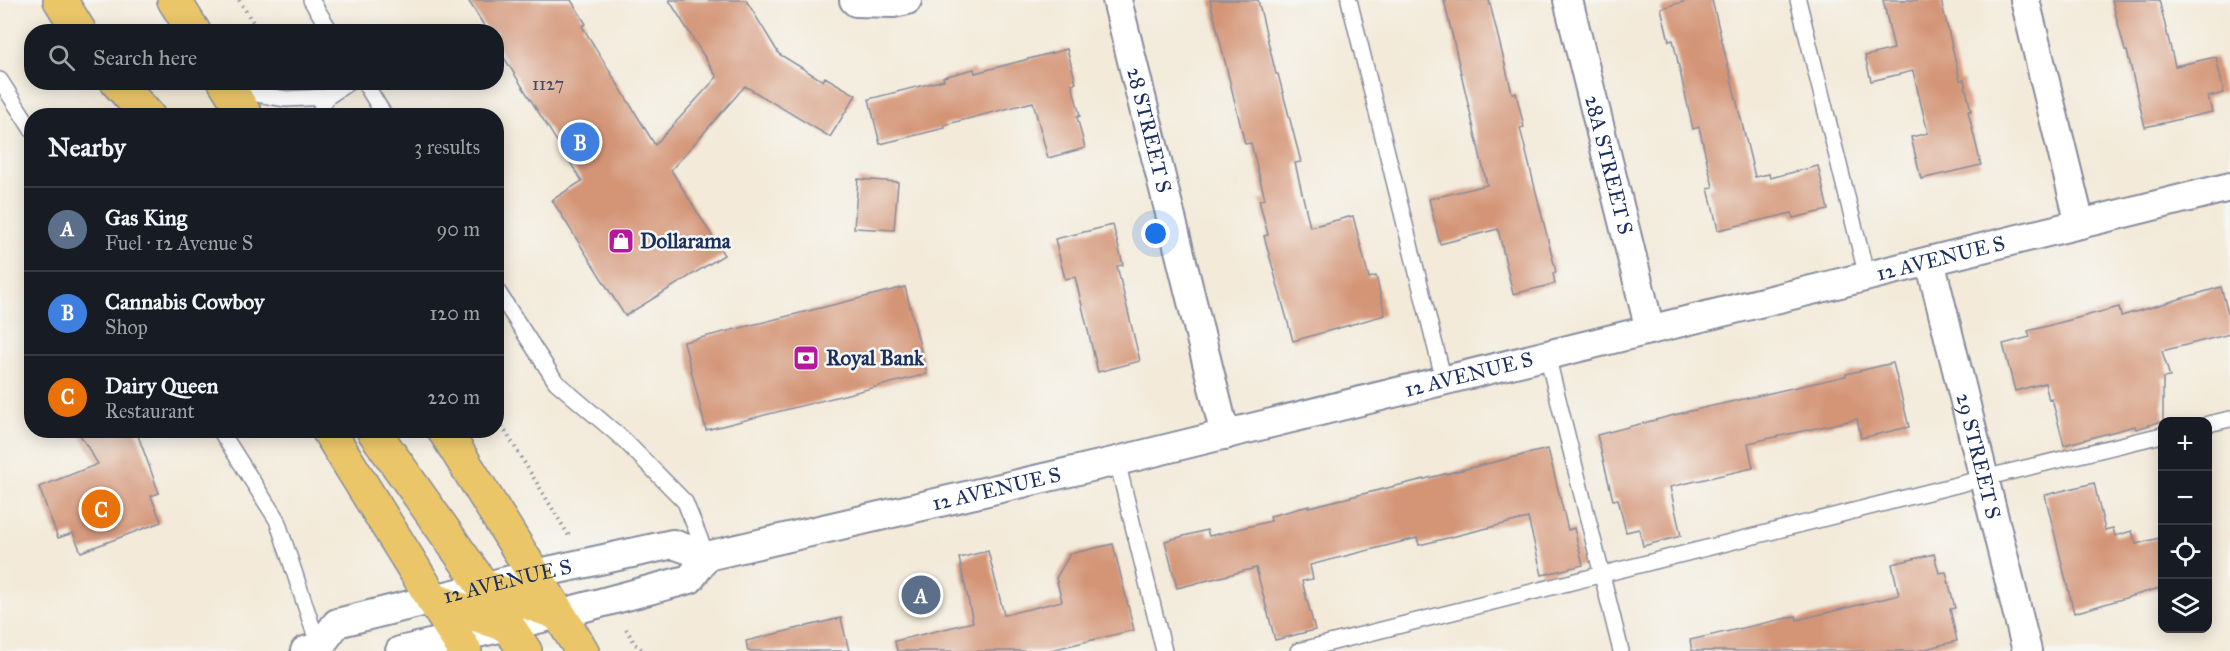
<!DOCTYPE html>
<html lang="en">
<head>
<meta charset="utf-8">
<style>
	body { margin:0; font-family:"IM FELL Great Primer",serif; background:#20242c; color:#f1f3f6 }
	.controls { position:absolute; right:18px; bottom:18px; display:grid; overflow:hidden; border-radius:12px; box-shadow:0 3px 15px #0003 }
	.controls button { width:54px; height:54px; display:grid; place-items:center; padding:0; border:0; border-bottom:2px solid #363941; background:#171b24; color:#f1f3f6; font:30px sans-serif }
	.you { position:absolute; left:1156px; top:234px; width:21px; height:21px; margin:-15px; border:4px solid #fff; border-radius:50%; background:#1a73e8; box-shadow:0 0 0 9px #1a73e833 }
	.badge { display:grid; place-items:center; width:39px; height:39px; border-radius:50%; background:#0b8043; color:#fff; font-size:20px; font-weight:700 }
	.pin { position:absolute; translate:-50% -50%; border:3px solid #fff; box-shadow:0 2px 6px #0006 }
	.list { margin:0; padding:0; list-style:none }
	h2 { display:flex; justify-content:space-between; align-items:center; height:78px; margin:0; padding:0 24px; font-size:26px }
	h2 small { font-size:20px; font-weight:400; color:#9ea1a6 }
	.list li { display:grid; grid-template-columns:39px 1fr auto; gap:18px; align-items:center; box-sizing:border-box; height:84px; padding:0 24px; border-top:2px solid #363941 }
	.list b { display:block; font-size:22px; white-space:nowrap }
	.list p { margin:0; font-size:20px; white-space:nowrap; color:#9ea1a6 }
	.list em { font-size:20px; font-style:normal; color:#9ea1a6 }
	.icon { flex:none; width:33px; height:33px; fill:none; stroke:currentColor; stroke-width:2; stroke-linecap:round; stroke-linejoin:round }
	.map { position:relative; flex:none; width:2230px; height:651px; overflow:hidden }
	.search { position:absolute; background:#171b24; box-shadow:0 3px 15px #0003; left:24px; top:24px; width:480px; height:66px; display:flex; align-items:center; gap:15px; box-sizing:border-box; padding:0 21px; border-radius:24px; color:#9ea1a6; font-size:22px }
	.panel { position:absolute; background:#171b24; box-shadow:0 3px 15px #0003; left:24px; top:108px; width:480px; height:330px; border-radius:24px }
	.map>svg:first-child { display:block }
</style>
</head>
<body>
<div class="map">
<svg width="2230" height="651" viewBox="0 0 2230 651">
	<rect width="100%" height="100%" fill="#f6f6f2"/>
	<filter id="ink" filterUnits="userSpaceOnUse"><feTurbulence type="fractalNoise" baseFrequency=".0167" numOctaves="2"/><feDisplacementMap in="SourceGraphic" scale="12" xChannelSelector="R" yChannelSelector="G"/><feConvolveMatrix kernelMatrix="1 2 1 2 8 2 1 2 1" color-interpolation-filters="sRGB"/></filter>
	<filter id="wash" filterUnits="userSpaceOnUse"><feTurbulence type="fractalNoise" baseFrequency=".008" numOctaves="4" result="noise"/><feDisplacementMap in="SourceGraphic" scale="24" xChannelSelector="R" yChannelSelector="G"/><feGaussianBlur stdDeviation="1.35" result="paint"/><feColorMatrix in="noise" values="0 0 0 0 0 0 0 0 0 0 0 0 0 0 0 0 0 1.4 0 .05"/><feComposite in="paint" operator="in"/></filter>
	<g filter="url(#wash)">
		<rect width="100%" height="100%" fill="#f3ead9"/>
		<g id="blocks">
			<path fill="#d49577" d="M468,0H571L586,24L582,26L655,145L717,77L669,0H746L779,54L823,81L825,77L856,95L830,137L745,86L671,170L724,255L625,316L552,200L582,181L496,45V32H488Z
				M1210,0H1258L1276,74H1278L1301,162L1295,163L1310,227L1353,216L1369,278L1376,276L1385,315L1293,341L1264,236L1268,235L1259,200L1265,199L1251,143L1245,144Z
				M1444,0H1489L1512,93H1516L1524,127L1520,128L1556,272L1553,273L1555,284L1513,294L1498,229L1440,244L1429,199L1487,185Z
				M1690,0H1712L1755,177L1769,174L1770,178L1818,166L1828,210L1793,218L1792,213L1718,230L1708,188L1713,187L1699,127L1693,129L1673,40L1669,41L1661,8Z
				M1883,0H1941L1960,80H1964L1971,111H1968L1981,165L1921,179L1911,137L1928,133L1913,71L1871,81L1865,56L1894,49Z
				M2112,0H2159L2175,66L2216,57L2224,93L2208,97L2212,112L2145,127L2127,51H2125Z
				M1067,49L1076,83L1072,84L1080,116L1077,117L1085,148L1048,158L1033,102L944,125L945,128L880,144L869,99L944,80L943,77L974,69L975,73Z
				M858,179L898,182L894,230L854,228Z
				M1113,225L1123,265L1117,266L1140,361L1098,372L1075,277L1065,279L1055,239Z
				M905,287L927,374L706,430L684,342Z
				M2221,287L2230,320V334L2162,351L2170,377L2163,378V421L2136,429L2135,426L2064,445L2052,399L2049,400L2045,383L2015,391L2003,344L2030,337L2028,331L2119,307L2121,316Z
				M1893,363L1909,427L1861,438L1857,419L1748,443L1753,468L1670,487L1681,536L1643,546L1639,529L1626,532L1618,499L1613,500L1597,435L1690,411L1846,376V374Z
				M77,430H136L159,493L151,496L161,522L81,552L73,533L58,538L39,487L98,464Z
				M1548,449L1568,530L1574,528L1583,565L1542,575L1528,518L1419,545L1417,538L1310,565L1313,579L1302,581L1315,630L1275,640L1256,568L1177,588L1165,541L1207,530L1209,536L1271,521L1270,516L1309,506V507Z
				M2094,483L2105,530L2113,528L2115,536L2132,531L2136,544L2163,537V587L2074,613L2045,495Z
				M1113,544L1134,630L1047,651H897L895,641L973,622L959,558L988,551L1004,615L1062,601L1056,578L1070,554Z
				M1934,554L1939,573L1946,572L1955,608L1950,609L1957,641L1917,651H1692L1690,640L1796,616L1797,620L1899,595L1892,564Z
				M841,618L849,651H748L746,641Z"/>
		</g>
	</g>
	<g filter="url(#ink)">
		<use href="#blocks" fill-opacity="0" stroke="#878c9c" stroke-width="1.5"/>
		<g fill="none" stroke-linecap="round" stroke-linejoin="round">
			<g stroke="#878c9c" stroke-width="18">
				<path id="service" d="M311,0L331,32
					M1349,0L1444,381
					M1798,0L1867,277
					M0,80L32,130
					M364,82L385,116
					M232,90L286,99L327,97
					M318,116L327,97L349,82
					M496,289L556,382L624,440L685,502L707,556
					M1547,355L1621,651
					M2208,424L2230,419
					M220,430L277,520L319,647
					M1117,461L1164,651
					M1298,651L1984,478L2162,435"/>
			</g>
			<g stroke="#878c9c" stroke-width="32">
				<g id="minor">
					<path d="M854,0L856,2L893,3L907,0"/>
					<path id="s1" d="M1117,0L1225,435"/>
					<path id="s2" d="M1568,0L1650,330"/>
					<path d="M2025,0L2080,224"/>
					<path id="s3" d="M1930,261L2027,651"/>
					<path id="s4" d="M305,651L319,647L337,623L535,574L673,544L707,556L1117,461L2230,187"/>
					<path d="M400,651L559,614L690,579L707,556"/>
				</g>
			</g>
			<g stroke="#878c9c" stroke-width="36">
				<path id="primary" d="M60,0L80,32
					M174,0L194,32
					M117,82L148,116
					M225,82L246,116
					M328,430L465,651
					M373,430L483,586L559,614
					M444,430L582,651
					M432,599L508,626L525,651"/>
			</g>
			<path stroke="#878c9c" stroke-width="4" stroke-dasharray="1.5 4.5" stroke-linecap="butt" d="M239,0L259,32
				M496,416L569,536
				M626,629L635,644L644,651"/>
			<use href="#service" stroke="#fff" stroke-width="15"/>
			<use href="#minor" stroke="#fff" stroke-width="28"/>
			<use href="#primary" stroke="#ebc669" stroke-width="33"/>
		</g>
	</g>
	<defs>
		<g id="shop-square" transform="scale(1.35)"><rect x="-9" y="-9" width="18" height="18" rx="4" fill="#b5179e" stroke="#f6f6f2"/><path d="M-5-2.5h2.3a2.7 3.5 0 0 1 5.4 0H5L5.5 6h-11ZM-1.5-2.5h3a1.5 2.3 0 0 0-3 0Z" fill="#fff"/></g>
		<g id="bank-square" transform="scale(1.35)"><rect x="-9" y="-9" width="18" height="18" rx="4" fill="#b5179e" stroke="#f6f6f2"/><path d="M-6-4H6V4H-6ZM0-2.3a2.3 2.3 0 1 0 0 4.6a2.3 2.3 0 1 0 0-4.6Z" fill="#fff"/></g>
	</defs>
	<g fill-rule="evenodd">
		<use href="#shop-square" x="621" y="241"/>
		<use href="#bank-square" x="806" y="358"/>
	</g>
	<g text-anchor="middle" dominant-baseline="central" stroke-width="5" stroke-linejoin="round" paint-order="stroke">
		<g font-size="18" fill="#494864">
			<text x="548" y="84">1127</text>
		</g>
		<g font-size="21" fill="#1b2f5e" stroke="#f6f6f2">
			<text stroke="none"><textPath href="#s1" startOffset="134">28 STREET S</textPath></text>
			<text stroke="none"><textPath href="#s2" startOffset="170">28A STREET S</textPath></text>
			<text stroke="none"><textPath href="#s4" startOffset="1695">12 AVENUE S</textPath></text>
			<text stroke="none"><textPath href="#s4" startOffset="1209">12 AVENUE S</textPath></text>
			<text stroke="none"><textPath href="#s3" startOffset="201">29 STREET S</textPath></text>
			<text stroke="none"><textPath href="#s4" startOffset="723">12 AVENUE S</textPath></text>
			<text stroke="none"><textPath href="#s4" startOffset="220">12 AVENUE S</textPath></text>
		</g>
		<g font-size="21" font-weight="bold" fill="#1b2f5e" stroke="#f6f6f2" text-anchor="start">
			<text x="640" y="241">Dollarama</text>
			<text x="826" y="358">Royal Bank</text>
		</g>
	</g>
</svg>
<div class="controls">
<button>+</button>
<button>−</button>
<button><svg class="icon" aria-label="locate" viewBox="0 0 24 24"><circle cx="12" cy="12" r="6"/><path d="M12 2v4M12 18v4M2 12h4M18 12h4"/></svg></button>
<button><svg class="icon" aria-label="layers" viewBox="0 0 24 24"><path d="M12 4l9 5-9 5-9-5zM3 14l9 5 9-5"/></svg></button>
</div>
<div class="you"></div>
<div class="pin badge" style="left:921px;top:595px;background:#5c6f8a">A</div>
<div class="pin badge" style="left:580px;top:142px;background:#3f7fe0">B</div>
<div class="pin badge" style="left:101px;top:509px;background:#e8710a">C</div>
<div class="search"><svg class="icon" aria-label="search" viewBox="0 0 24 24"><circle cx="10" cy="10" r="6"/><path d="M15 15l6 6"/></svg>Search here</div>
<section class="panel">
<h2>Nearby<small>3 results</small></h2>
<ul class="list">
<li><span class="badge" style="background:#5c6f8a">A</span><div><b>Gas King</b><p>Fuel · 12 Avenue S</p></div><em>90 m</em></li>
<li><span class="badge" style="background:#3f7fe0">B</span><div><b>Cannabis Cowboy</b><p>Shop</p></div><em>120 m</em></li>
<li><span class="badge" style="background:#e8710a">C</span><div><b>Dairy Queen</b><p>Restaurant</p></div><em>220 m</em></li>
</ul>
</section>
</div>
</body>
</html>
